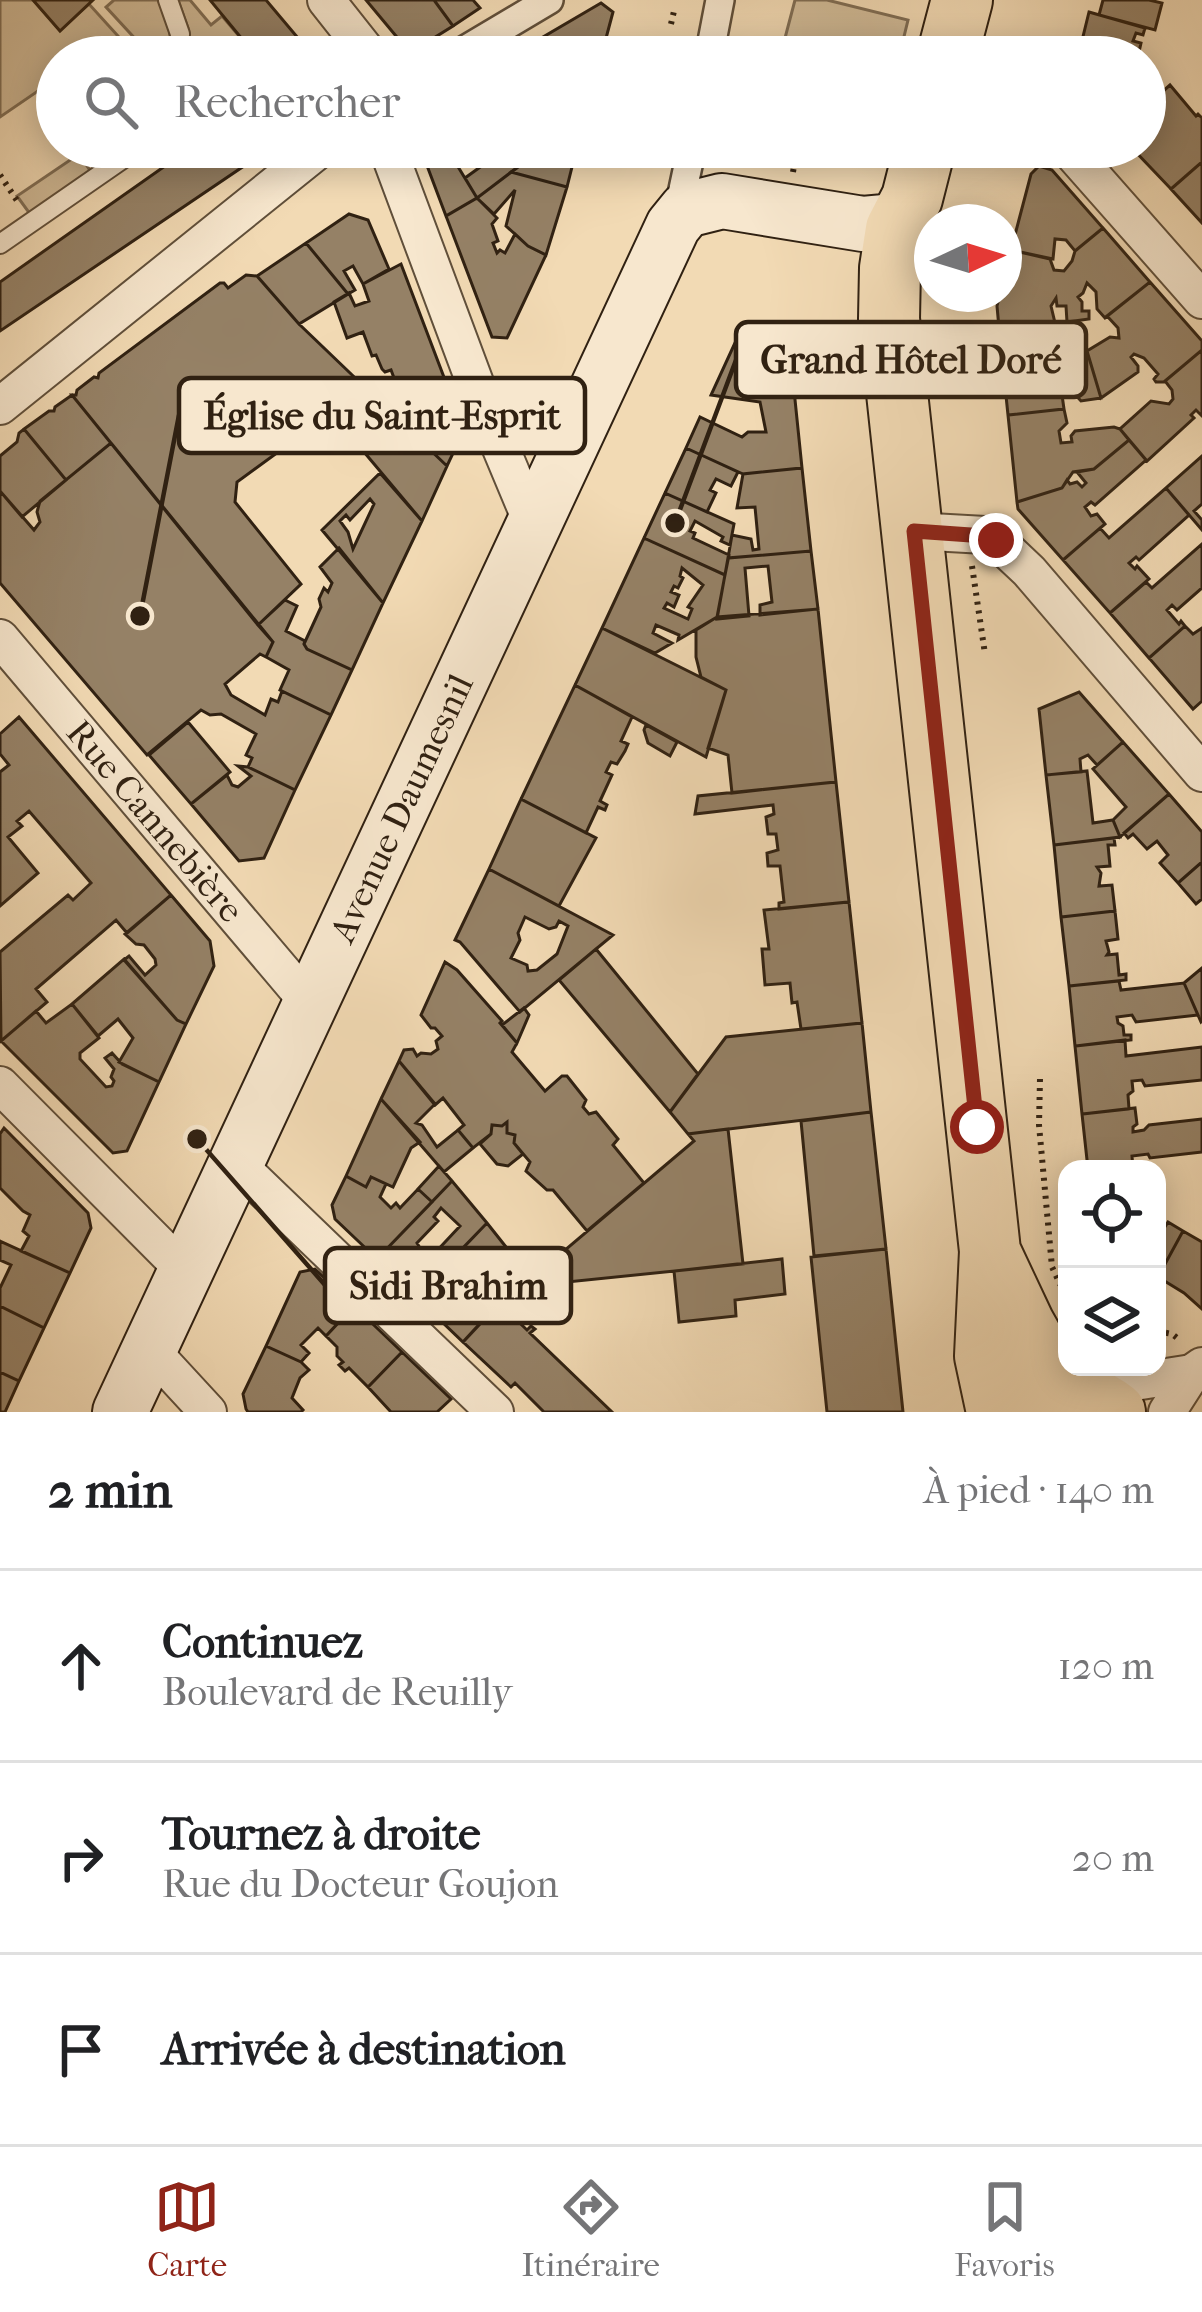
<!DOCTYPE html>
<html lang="fr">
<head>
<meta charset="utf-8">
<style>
	body { margin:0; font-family:"IM FELL French Canon",serif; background:#f6f6f6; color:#202124 }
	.controls { position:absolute; right:36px; bottom:36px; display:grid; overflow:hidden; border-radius:24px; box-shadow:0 6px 30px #0003 }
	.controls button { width:108px; height:108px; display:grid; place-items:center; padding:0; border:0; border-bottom:3px solid #e0e0e0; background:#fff; color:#202124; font:60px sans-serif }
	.compass { position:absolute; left:914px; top:204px; width:108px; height:108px; border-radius:50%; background:#fff; box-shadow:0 6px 30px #0003; rotate:86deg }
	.stop { position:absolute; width:36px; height:36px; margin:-27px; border:9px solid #8f2418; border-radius:50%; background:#fff }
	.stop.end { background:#8f2418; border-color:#fff; box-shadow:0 3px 12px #0008 }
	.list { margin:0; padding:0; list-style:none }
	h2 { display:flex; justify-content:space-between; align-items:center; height:156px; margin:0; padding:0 48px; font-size:51px }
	h2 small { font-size:39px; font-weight:400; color:#757577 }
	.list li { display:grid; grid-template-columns:78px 1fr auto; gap:36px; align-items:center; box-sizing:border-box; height:192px; padding:0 48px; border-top:3px solid #e0e0e0 }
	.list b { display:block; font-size:45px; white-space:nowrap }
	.list p { margin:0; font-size:39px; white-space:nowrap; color:#757577 }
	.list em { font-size:39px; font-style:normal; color:#757577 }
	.icon { flex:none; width:66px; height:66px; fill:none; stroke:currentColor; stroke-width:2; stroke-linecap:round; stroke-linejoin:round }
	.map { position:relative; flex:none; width:1202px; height:1412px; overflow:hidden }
	.search { position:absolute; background:#fff; box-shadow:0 6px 30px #0003; left:36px; right:36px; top:36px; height:132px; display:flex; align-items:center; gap:30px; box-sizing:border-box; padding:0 42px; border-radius:66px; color:#757577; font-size:45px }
	.sheet { height:732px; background:#fff }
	nav { display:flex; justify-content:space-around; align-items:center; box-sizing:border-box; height:168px; border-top:3px solid #e0e0e0; background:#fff; font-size:33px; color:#757577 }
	nav a { display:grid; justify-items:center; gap:6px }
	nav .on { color:#8f2418 }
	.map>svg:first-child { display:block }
</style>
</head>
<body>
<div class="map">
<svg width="1202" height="1412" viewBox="0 0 1202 1412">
	<rect width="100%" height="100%" fill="#f2dab4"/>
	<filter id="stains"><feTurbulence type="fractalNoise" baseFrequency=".00167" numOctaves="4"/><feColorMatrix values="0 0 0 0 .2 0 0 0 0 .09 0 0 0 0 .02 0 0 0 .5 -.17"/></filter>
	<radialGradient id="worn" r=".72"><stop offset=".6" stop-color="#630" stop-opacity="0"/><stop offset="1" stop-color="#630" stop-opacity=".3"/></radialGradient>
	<path fill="#d1bb98" stroke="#806e55" stroke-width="3" d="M0,0H33L60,30L89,4L137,57H57V78L0,117Z
		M114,0H158L169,24L172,57H152L106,7Z
		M178,0H190L211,25L222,16L256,56L190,57L188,28Z
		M795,0H827L908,20L899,57H780Z
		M79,154L91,172L30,214L17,196Z"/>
	<path fill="#958166" stroke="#302112" stroke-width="3" fill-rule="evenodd" d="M33,0H93L60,31Z
		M210,0H266L314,57H257Z
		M366,0H434L453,26L416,49L406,48Z
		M434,0H473L480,8L453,26Z
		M1103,0H1149L1162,3L1155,30L1099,15Z
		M601,3L613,12L601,57H509Z
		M1089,12L1145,28L1143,35L1136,33L1133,41L1141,43L1139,52L1131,50L1129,57H1078Z
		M1170,85L1196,116L1198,114L1202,118V162L1171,189L1131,147H1145V107Z
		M192,147H272L0,331V282Z
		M420,147H446L477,198L446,216Z
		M508,147H526L519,154L525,162L477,198L465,178Z
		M526,147H577L567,187L511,172L525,162L519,154Z
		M1202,162V223L1171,189Z
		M1039,166L1052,170L1103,228L1075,251L1066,240L1055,239L1053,259L1011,250L1031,174Z
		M511,172L567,187L546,255L528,246L506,226L515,190L494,214L477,198Z
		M477,198L497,218L492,224L498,241L493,243L497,253L500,250L505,253L515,234L528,246L546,255L507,338L492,337L446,216Z
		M349,214L368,220L389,269L363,284L353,266L344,271L355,290L348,294L306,243Z
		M1103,228L1150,282L1105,318L1097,309L1096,292L1087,283L1083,293L1078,297L1082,302V311H1089V319L1067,322L1066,306H1057L1056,298L1051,306L1055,323L999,328L997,306L1000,294H1004V278L1011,250L1050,259L1054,270L1064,271L1072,261L1075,251Z
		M306,243L348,294L299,324L257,276Z
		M401,264L464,430L447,466L401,422L408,415L401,396L394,399L387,381L394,378L391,370L385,372L382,369L376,355L372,356L363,332L347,338L334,302L349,293L355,306L369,301L363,284Z
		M246,275L257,276L299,324L447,466L422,521L364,452L365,446L376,435L344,404L237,482L235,502L301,584L258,625L72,395H76L77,390L94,377L98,378L99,373L220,283H224L228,288Z
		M1150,282L1202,341V350L1164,382H1156L1154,379L1158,374L1144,358L1134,354L1131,357L1138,366V372L1101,398L1087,351L1110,337L1119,338L1118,328L1107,316Z
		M1051,323L1053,362L1063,361L1067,354L1087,351L1101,398L1081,401L1069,388L1062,395L1064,409L1008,415L999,328Z
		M740,332L789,341L802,468L743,474L686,448L700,417L742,437L748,432H766L760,402L711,395Z
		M1202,350V416L1196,410L1191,415L1194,418L1147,461L1120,429L1151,401L1169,404L1173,399L1172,390L1165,381Z
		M72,395L111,443L66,480L24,429L49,411H54L55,407Z
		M1064,409L1067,423L1059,431L1061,443L1072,442L1071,436L1075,431L1114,427L1120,429L1129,440L1094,469L1073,472L1062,488L1017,502L1008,415Z
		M24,429L66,480L22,517L0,491V456L17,442L19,433Z
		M1129,440L1146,460L1095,505L1091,502L1085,507L1091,516L1097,514L1105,524L1063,560L1018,509L1017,502L1062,488L1067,480L1070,484L1077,482L1082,487L1086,483L1077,472L1094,469Z
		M111,443L273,642L266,657L260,654L225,684L231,695L265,715L271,699L278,702L282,691L331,715L295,790L248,767L252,758L246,755L256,734L221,714L210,715L201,710L147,755L0,583V491L34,530L40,522L37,512L40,501Z
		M686,448L738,472L731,486L716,479L710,490L716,493L707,512L665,493Z
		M1202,456V504L1194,511L1202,520V530L1166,488Z
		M802,468L811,551L728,558L732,535L751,539L753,550L759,549L755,507L737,508L743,474Z
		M380,473L422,521L383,603L322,530ZM370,499L374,504L353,549L348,532L340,521L346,515L350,520Z
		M1166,488L1189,515L1139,560L1136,557L1129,563L1135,569L1137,566L1149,579L1110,613L1063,560L1100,528L1109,538Z
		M665,493L734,524L730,545L721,541L723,537L695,521L690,531L695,533L693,538L729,555L725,575L644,538Z
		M644,538L725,575L717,617L678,640L679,635L656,625L653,633L672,643L655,653L602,628ZM682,568L703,585L688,607L692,609L688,619L664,608L667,603L674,607L679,595L671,592L674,586L678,588L683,578L680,576Z
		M1202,544V588L1177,610L1172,605L1167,610L1179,624L1181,621L1185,626L1149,658L1110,613L1146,582L1152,588Z
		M339,548L383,603L352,670L307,649L304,644L321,607L319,599L324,588L328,592L332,583L320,567Z
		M811,551L818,609L760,615V605L772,602L768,566L745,568L749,616L717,619L728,558Z
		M285,600L297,606L286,631L305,641L304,644L307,649L352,670L331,715L280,690L289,670L266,657L273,642L258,625Z
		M818,609L836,782L732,793L728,755L708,748L726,690L701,677L696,657V630L717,617Z
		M1185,626L1193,634L1202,628V701L1193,709L1149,658Z
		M602,628L726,690L706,757L575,685Z
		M575,685L632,717L621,741L628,744L625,751L617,764L611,762L606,772L612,775L600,801L607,805L605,810L598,807L586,833L521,799Z
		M1079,692L1123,742L1097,765L1088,755L1080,759L1081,772L1046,775L1039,709Z
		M19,717L171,895L127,933L116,920L36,989L47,1002L1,1041L0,952L68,895L73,900L91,883L29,811L17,821L22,826L8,837L38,873L0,906V772L9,765L0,754V734Z
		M188,722L230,772L191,804L149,755Z
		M646,725L677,742L670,756L648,743L644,730Z
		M1123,742L1169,794L1120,837L1113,820L1126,807L1093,769Z
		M238,766L248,767L295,790L264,858L239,861L191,804L227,775L232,785L238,787L251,776Z
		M1087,771L1093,823L1113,820L1120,837L1054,845L1046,775Z
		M836,782L849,902L779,909V903L784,902L780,866H768L767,853L778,850L776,834H768L766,817L774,814L773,805L695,814L698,796Z
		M1169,794L1202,832V862L1178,883L1160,863L1168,855L1157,841L1147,849L1133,834L1128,838L1124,833Z
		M521,799L596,838L559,906L489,869Z
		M1114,838L1115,845H1108L1110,866L1097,867L1101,873L1099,886L1112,885L1115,911L1061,917L1054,845Z
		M1202,862V899L1196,904L1178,883Z
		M489,869L613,935L520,1012L460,942L455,940ZM525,917L549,929L556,927L559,921L568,926L557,954L537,970L528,971L527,965L511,958L520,940L518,933Z
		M171,895L210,941L214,966L186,1024L177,1020L124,960L129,956L145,975L156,965L155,959L144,945L136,944L125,934Z
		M849,902L862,1023L801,1029L797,1002L792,1003L790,983L765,985L762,949H769L764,910Z
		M1115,911L1118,939L1106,941L1109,952L1107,955L1117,954L1119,975L1126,974V980L1069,986L1061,917Z
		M596,949L698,1074L670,1112L559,980Z
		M124,959L177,1020L186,1024L159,1082L119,1062L133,1038L118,1019L98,1036L72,1004Z
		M445,962L457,970L502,1021L500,1023L517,1043L512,1052L545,1091L562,1076H567L586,1100L583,1107L589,1114L596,1112L618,1139L613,1145L644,1183L587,1231L553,1190H547L526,1171L530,1162L514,1143L515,1135L507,1133V1122L502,1126L492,1125L491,1134L473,1148L458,1130L464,1125L443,1098L435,1105L399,1061L404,1050L413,1049L417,1056L421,1053L431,1054L438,1049L436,1041L442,1036L435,1028H431L421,1015Z
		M1202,968V1021L1201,1022L1184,983Z
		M1119,981L1121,990L1184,983L1198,1015L1136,1022L1132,1015L1117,1017L1118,1023L1123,1026L1124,1035H1131V1040L1075,1046L1069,986Z
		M72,1004L99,1038L80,1053V1059L106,1087L112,1086L114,1081L111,1077L114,1069L105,1058L112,1053L122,1064L159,1082L127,1151L113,1153L1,1041L36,1011L46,1023Z
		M524,1008L529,1015L517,1043L502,1025Z
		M862,1023L871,1112L688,1134L670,1112L726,1037Z
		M1125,1040L1126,1056L1202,1047V1080L1145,1086L1142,1080L1132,1081L1133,1091L1128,1095L1129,1109L1082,1114L1075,1046Z
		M399,1061L435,1104L416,1123L422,1125L437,1147L458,1130L473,1148L444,1172L381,1099Z
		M381,1099L420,1142L411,1148L393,1187L371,1177L366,1187L346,1176Z
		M1135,1108L1137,1124L1133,1127V1132L1144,1130L1149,1125L1202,1119V1152L1150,1158L1148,1154L1132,1156L1133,1169H1088L1082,1114Z
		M871,1112L886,1249L814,1256L801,1121Z
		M507,1122V1133L515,1135L514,1143L523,1154L508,1166L497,1164L480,1144L491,1134L492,1125L502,1126Z
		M4,1128L88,1213L91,1228L70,1273L21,1251L29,1236L23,1231L30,1215L23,1211L0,1188V1134Z
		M728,1129L743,1264L538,1285L532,1278L694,1141L688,1134Z
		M439,1166L452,1181L432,1202L418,1189Z
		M346,1176L366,1187L371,1177L386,1184L380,1197L391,1208L396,1203L400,1208L418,1189L432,1202L377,1259L335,1219L332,1205Z
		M452,1181L487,1223L416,1297L377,1259ZM441,1208L460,1226L432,1256L426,1251L423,1253L417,1243L438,1221L434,1217Z
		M1168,1222L1183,1231L1158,1277L1157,1226L1163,1230Z
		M487,1223L506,1247L485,1268L507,1295L496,1307L488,1299L472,1315L480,1324L463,1342L416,1297L443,1269L450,1277L456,1270L454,1267L459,1262L461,1265L465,1262L466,1256L459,1252Z
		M1183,1231L1202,1242V1309L1184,1293L1158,1277Z
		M0,1241L70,1273L44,1328L0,1306V1288L11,1265L0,1260Z
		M886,1249L903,1412H827L811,1257Z
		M782,1259L785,1294L735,1300L736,1316L679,1322L674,1271Z
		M315,1269L354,1306L326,1336L318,1328L301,1345L309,1353L301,1362L266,1346L300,1272Z
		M499,1303L527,1330L531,1326L535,1329L530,1333L612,1412H544L515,1383L511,1387L463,1342Z
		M0,1306L44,1328L19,1381L0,1372Z
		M354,1306L402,1352L368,1387L349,1368L345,1371L339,1365L343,1362L337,1356V1347L326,1336Z
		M266,1346L301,1362L309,1370L300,1378L292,1398L303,1410L301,1412H248L246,1409L243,1394Z
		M402,1352L451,1399L437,1412H391L368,1387Z
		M0,1372L19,1381L5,1412H0Z"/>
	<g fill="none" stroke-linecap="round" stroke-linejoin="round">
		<g stroke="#604f3a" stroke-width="22">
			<path id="service" d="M168,0L180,34L179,57
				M0,244L140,147"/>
		</g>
		<g stroke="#604f3a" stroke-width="32">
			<path id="pedestrian" d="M453,57L549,0
				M709,57L720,0
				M686,210L682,194L692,147"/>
		</g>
		<g stroke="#604f3a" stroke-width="40">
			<g id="minor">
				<path d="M326,0L371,57"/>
				<path d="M387,147L487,415L533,525"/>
				<path d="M1067,147L1202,300"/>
				<path d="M0,406L322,147"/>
				<path d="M913,531L985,535L996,540L1029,571L1202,773"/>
				<path id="s1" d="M0,638L310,1004"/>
				<path d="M0,1085L185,1271"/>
				<path d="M236,1163L495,1412"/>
				<path d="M149,1348L208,1412"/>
				<path d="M1077,1391L1192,1373"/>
				<path d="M1167,1412L1192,1373L1202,1366"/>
			</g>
		</g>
		<g stroke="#302112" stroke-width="58">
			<g id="secondary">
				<path id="s2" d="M120,1412L673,226L686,210L722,201L863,224L885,222L900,217"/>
			</g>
		</g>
		<g stroke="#302112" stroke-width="64">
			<path id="primary" d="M947,57L962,0
				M925,147L912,198L896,229L890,268L889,319L990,1251L985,1356L997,1412
				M992,1256L1024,1324L1063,1393
				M1029,1408C1060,1389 1087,1390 1115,1412"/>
		</g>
		<path stroke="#302112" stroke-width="6" stroke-dasharray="3 6" stroke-linecap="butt" d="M671,24L674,11
			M793,172L796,155
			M0,175L18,202
			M972,566L985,654
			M1040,1079L1039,1125L1052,1267L1060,1284L1067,1289
			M1157,1331L1172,1334L1181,1341"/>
		<use href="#service" stroke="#f7e7ce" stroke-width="18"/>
		<use href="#pedestrian" stroke="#f7e7ce" stroke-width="27"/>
		<use href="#minor" stroke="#f7e7ce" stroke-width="36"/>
		<use href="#secondary" stroke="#f7e7ce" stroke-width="54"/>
		<use href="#primary" stroke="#f2dab4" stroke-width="60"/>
	</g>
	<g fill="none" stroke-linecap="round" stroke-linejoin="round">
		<path stroke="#8f2418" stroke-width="15" d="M977,1127L914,531L985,536L996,540"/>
	</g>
	<g text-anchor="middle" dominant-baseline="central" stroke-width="9" stroke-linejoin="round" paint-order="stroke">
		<g font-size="36" fill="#302112" stroke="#f7e7ce">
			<text stroke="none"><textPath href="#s2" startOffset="666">Avenue Daumesnil</textPath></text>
			<text stroke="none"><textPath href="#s1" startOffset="240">Rue Cannebière</textPath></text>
		</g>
	</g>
	<path fill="none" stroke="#302112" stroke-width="4.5" d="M675 523L736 360M140 616L179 415M197 1139L325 1285"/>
	<g fill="#302112" stroke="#f7e7ce" stroke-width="4.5">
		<circle cx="675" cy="523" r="12"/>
		<circle cx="140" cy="616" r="12"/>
		<circle cx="197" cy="1139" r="12"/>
	</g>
	<g fill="#f7e7ce" stroke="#302112" stroke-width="4.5">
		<rect x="736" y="322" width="350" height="75" rx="12"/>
		<rect x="179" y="378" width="406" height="75" rx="12"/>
		<rect x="325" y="1248" width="246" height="75" rx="12"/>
	</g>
	<g font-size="39" text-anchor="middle" font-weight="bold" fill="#302112">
		<text x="911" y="373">Grand Hôtel Doré</text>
		<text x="382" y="429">Église du Saint-Esprit</text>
		<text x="448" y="1299">Sidi Brahim</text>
	</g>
	<rect width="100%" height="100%" filter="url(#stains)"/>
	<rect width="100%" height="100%" fill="url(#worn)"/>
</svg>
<div class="controls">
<button><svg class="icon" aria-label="locate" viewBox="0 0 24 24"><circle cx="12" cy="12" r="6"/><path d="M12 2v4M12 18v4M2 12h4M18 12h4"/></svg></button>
<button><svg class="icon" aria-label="layers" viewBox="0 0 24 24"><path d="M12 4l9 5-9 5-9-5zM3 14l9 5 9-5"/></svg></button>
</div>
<svg class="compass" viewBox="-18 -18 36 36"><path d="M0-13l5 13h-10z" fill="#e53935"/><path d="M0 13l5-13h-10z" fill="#757577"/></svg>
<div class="stop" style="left:977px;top:1127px"></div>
<div class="stop end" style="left:996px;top:540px"></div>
<div class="search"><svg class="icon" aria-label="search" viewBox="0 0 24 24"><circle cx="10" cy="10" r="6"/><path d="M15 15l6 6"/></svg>Rechercher</div>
</div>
<section class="sheet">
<h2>2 min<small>À pied · 140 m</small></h2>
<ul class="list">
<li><svg class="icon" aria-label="ahead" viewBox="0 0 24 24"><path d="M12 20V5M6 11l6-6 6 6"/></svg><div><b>Continuez</b><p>Boulevard de Reuilly</p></div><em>120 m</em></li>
<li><svg class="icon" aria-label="right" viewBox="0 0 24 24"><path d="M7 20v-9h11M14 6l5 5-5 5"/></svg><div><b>Tournez à droite</b><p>Rue du Docteur Goujon</p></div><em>20 m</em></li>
<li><svg class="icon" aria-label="arrive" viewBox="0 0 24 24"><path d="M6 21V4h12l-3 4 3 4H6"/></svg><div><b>Arrivée à destination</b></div></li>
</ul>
</section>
<nav>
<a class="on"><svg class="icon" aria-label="map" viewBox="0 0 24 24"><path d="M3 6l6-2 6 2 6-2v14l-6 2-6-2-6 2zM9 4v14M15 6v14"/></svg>Carte</a>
<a><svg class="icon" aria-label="directions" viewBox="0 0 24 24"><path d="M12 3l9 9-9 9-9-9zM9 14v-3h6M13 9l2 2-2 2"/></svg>Itinéraire</a>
<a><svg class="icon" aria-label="saved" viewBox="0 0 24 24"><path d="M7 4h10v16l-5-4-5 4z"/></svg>Favoris</a>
</nav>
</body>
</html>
